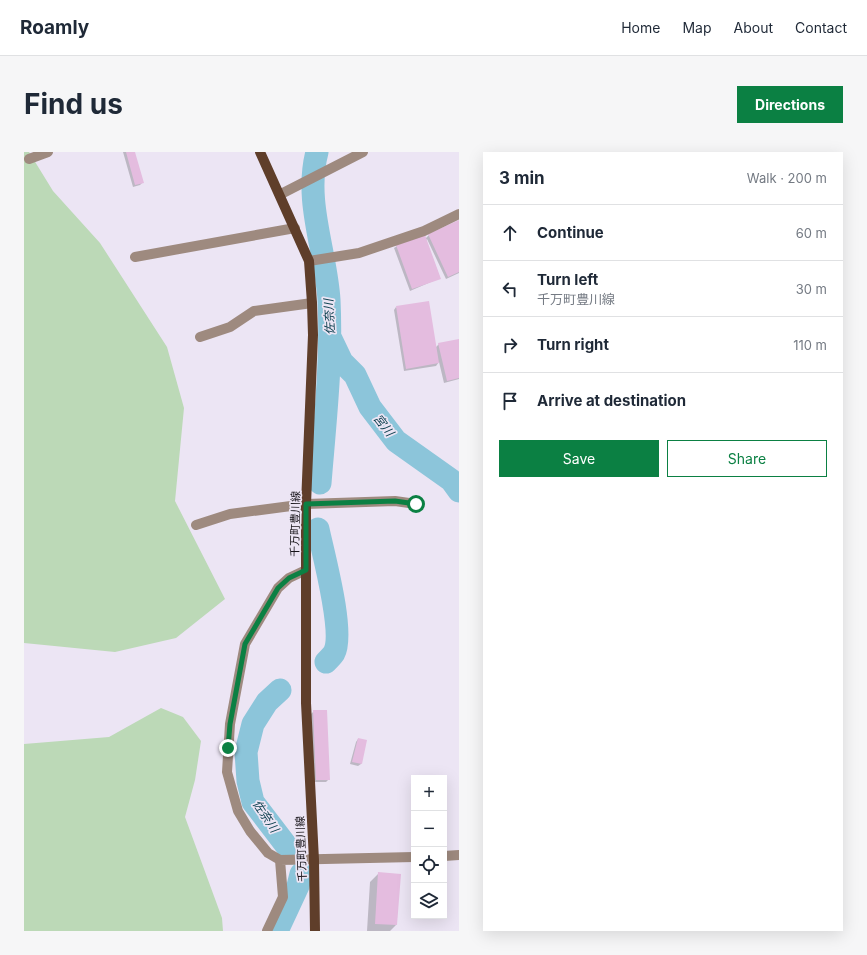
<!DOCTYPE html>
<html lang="en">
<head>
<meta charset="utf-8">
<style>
	body { margin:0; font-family:Inter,"Noto Sans JP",sans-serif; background:#f6f6f7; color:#1f2937 }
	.controls { position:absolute; right:12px; bottom:12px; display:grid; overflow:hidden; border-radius:0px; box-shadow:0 4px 16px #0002 }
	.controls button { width:36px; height:36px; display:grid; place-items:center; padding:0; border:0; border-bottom:1px solid #e0e1e3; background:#fff; color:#1f2937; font:20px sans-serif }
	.stop { position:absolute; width:12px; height:12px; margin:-9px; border:3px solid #0b8043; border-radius:50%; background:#fff }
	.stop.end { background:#0b8043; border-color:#fff; box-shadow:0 1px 4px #0008 }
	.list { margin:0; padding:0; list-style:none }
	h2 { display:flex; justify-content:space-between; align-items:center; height:52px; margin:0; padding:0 16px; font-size:17px }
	h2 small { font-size:13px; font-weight:400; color:#747a83 }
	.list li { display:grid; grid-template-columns:26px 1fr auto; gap:12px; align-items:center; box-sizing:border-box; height:56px; padding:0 16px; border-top:1px solid #e0e1e3 }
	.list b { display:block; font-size:15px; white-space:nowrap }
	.list p { margin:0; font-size:13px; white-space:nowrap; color:#747a83 }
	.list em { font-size:13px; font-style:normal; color:#747a83 }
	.actions { display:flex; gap:8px; padding:12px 16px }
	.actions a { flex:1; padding:9px 0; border:1px solid #0b8043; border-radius:0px; text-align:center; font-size:14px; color:#0b8043 }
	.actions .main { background:#0b8043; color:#fff }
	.icon { flex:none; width:22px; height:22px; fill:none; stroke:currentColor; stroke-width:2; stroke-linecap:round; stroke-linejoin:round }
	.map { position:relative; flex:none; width:435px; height:779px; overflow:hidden; border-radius:0px }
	header { display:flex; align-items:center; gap:24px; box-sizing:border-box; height:56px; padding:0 20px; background:#fff; border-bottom:1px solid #e0e1e3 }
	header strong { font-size:19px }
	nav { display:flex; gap:22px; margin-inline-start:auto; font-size:14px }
	.intro { display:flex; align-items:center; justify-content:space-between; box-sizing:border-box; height:96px; padding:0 24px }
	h1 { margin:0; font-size:28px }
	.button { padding:10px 18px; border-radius:0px; background:#0b8043; color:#fff; font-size:14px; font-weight:700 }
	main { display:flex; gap:24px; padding:0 24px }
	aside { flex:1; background:#fff; border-radius:0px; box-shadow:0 4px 16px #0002 }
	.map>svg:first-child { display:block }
</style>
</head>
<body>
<header>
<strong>Roamly</strong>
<nav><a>Home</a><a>Map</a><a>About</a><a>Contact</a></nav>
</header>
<div class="intro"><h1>Find us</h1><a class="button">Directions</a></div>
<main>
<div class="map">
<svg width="435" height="779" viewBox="0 0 435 779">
	<rect width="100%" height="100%" fill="#ece5f4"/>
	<path fill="#bcd9b7" d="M0,0H5L29,39L76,91L143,195L160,256L151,349L201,447L152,486L91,500L0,491Z
		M137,556L159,565L177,589L171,628L161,665L198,766L199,779H0V592L85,585Z"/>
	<path fill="#0003" d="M99,0H110L119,30L116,33L109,35Z
		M435,69V121L422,127L403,87L402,88L416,126L386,139L370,96L373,94L401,87L405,83Z
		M372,155L412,195L415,192L435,188V227L420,231L415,210L412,214L380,219L370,158Z
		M290,559L305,627L302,630H290L287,562Z
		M334,587L342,589L337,612L334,614L326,612L332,590Z
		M355,721L372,773L366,779H343L346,730Z"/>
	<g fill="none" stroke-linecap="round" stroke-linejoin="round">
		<path stroke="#8cc5da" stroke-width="23" d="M293,0C280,49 302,99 305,148C308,209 301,270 296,331
			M307,187L318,210L331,223L346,255L372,289L427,328L435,339
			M294,377C299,401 321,481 310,501C308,504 304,508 302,510
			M256,538L243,550L229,572L222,600L224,629L229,650L268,701
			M253,779L274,734L277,722"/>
	</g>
	<path fill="#e4bcdf" d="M102,0H111L120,31L111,33Z
		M435,68V120L424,125L404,82Z
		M401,83L417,127L388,137L372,93Z
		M405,149L415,211L382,217L372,154Z
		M435,187V226L423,229L414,191Z
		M289,558H303L306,628H292Z
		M334,586L343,588L338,612L328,610Z
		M354,720L377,722L373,773L351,772Z"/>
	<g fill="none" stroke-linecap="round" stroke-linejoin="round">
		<path stroke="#9e8a7f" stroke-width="10" d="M5,7L24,0
			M257,42L339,0
			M111,105L271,76
			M285,109L335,101L400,79L435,62
			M176,185L206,175L230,159L288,151
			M172,373L206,362L282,352L371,349L392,352
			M420,704L435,703
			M256,708L244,701L226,679L214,659L203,620L206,572L221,492L254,436L265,426L282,418
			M243,779L259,745L256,708L390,705"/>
		<path stroke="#5f3e2a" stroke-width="10" d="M236,0L285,109L288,151L289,183L282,352V551L290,708L291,779"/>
	</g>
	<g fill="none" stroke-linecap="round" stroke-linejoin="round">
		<path stroke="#0b8043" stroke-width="5" d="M204,596L206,572L221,492L254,436L265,426L282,418V352L371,349L392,352"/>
	</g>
	<g text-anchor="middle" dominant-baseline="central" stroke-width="3.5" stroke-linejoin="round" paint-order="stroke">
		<g font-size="11" fill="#161318" stroke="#ece5f4">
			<text transform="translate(271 372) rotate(-89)">千万町豊川線</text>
			<text transform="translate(277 697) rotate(-92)">千万町豊川線</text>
		</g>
		<g font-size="12" font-style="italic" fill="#083c4b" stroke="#ece5f4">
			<text transform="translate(305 165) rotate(-93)">佐奈川</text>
			<text transform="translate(360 273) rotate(52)">宮川</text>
			<text transform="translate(242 664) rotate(56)">佐奈川</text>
		</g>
	</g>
</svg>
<div class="controls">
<button>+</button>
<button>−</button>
<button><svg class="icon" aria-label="locate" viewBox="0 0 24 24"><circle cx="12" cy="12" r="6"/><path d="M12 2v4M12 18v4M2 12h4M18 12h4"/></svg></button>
<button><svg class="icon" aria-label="layers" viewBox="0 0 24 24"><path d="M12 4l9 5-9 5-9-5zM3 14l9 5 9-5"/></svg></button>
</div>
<div class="stop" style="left:392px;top:352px"></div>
<div class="stop end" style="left:204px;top:596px"></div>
</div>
<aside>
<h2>3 min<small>Walk · 200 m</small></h2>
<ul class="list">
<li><svg class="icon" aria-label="ahead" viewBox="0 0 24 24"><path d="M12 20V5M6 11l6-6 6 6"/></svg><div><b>Continue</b></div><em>60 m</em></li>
<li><svg class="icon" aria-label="left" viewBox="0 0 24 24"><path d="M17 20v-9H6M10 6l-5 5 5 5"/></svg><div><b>Turn left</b><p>千万町豊川線</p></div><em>30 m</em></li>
<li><svg class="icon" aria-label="right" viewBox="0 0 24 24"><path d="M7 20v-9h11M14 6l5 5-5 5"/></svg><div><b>Turn right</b></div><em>110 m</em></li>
<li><svg class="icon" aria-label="arrive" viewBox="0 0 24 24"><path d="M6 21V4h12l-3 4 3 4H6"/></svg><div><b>Arrive at destination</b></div></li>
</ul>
<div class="actions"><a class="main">Save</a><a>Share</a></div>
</aside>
</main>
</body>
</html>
